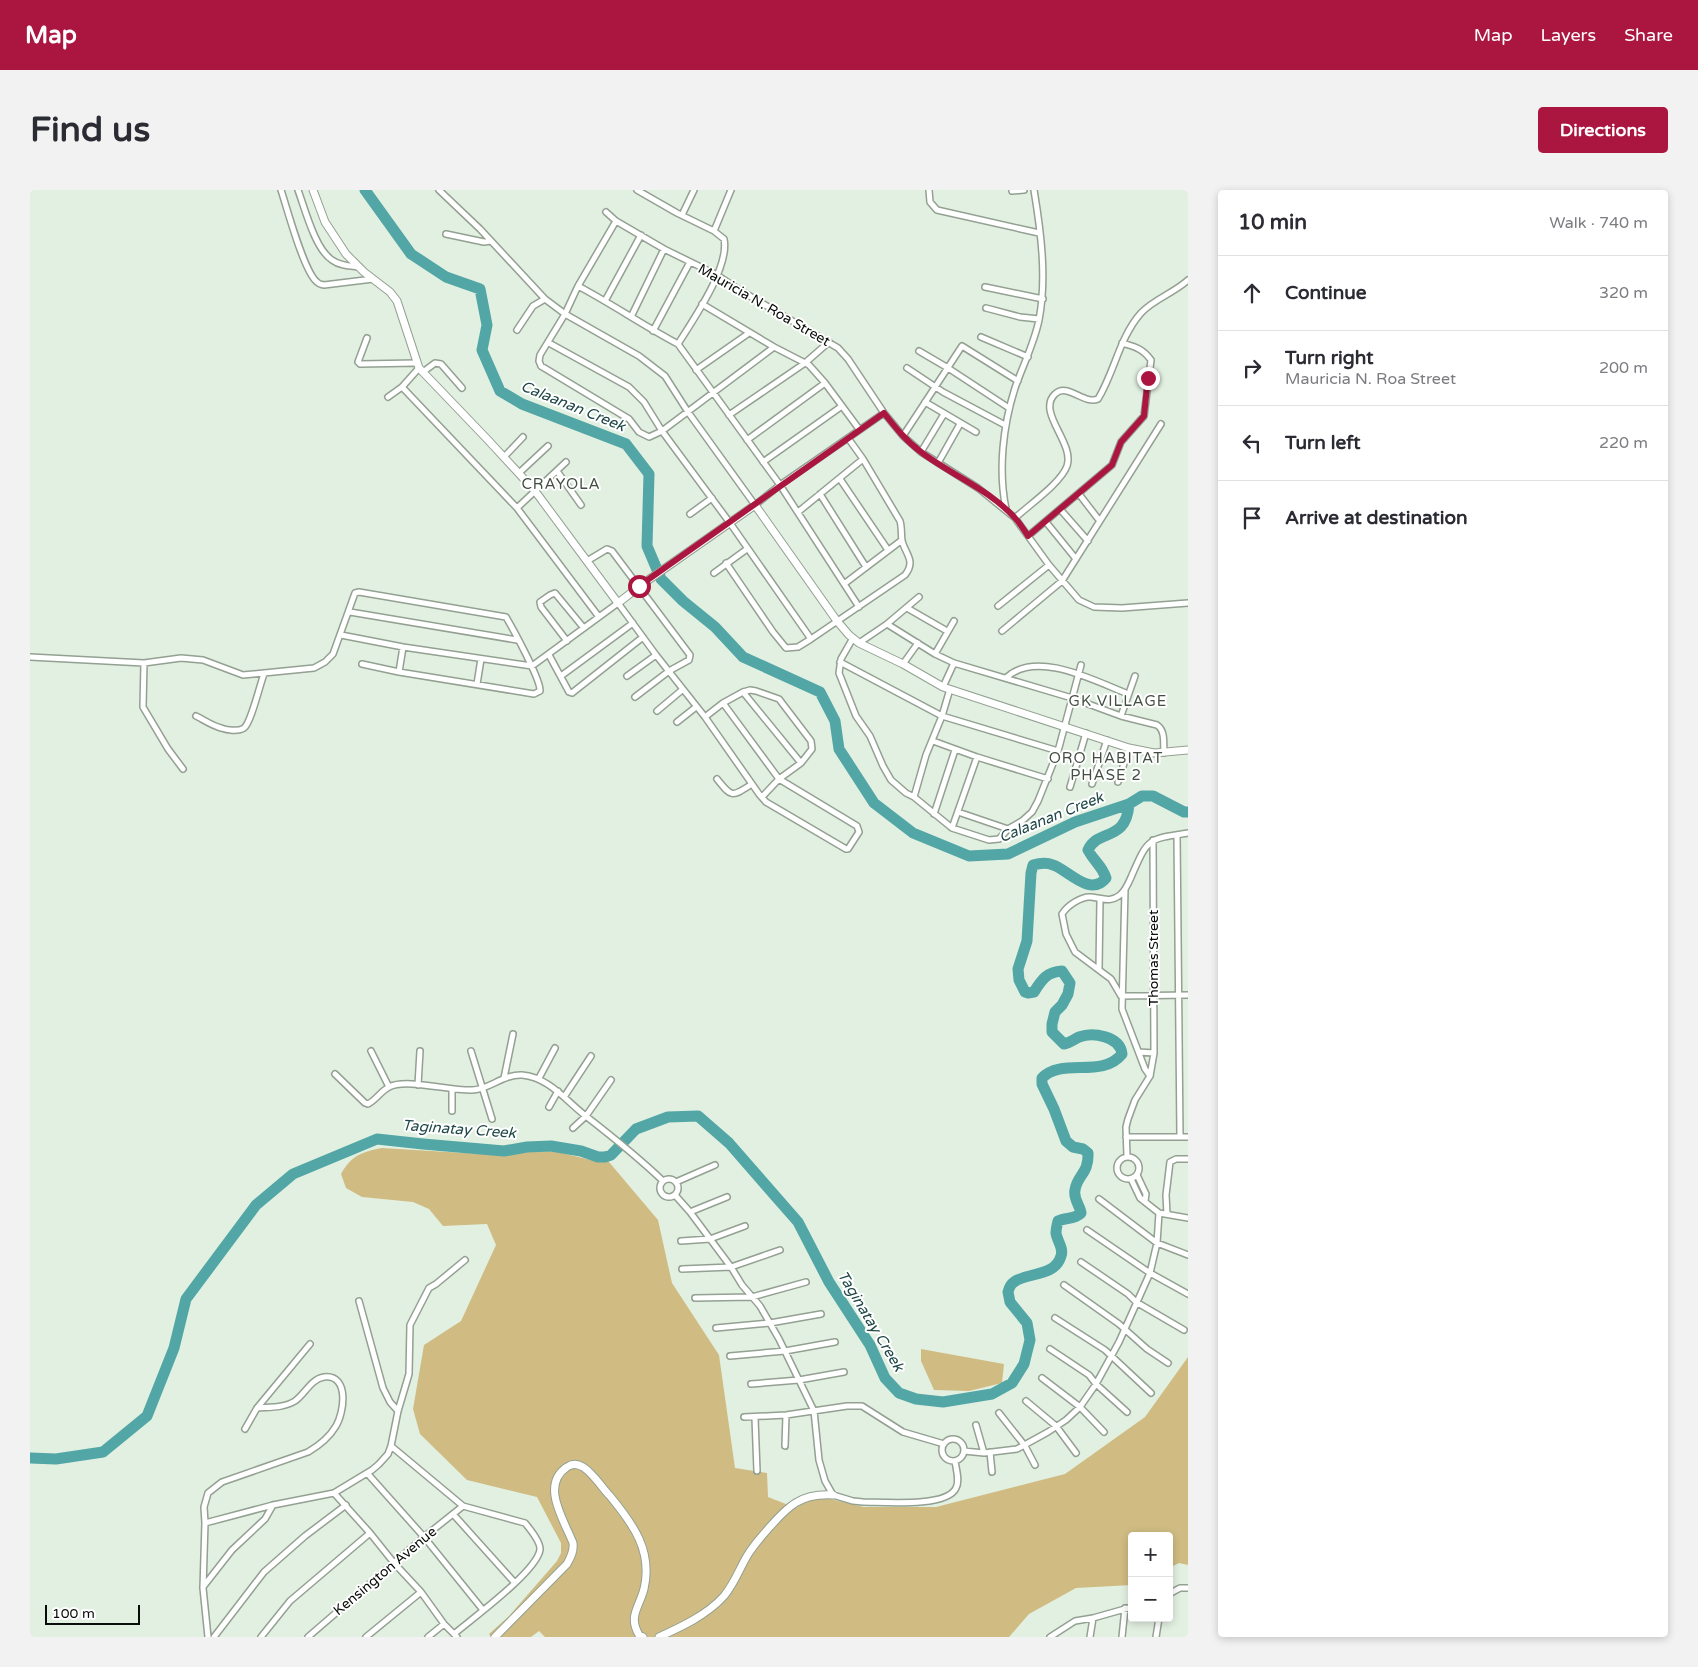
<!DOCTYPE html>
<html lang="en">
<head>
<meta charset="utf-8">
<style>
	body { margin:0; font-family:"Varela Round",sans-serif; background:#f2f2f3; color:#2b2b33 }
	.controls { position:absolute; right:15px; bottom:15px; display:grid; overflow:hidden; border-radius:5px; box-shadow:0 2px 8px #0003 }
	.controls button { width:45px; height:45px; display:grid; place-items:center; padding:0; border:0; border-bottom:1px solid #e1e1e2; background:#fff; color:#2b2b33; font:25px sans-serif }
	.scale { position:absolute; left:15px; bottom:12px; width:95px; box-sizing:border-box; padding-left:5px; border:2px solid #090d09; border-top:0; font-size:14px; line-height:18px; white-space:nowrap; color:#090d09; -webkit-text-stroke:4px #fff; paint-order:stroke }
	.stop { position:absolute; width:15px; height:15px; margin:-11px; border:4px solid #ab1641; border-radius:50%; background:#fff }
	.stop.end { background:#ab1641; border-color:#fff; box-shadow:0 1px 5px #0008 }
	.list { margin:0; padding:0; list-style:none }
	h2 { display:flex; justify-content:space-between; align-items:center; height:65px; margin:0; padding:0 20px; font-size:21px }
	h2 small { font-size:16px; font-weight:400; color:#7c7c81 }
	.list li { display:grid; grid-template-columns:32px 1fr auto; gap:15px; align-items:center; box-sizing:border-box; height:75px; padding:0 20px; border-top:1px solid #e1e1e2 }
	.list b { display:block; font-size:19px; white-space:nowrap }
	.list p { margin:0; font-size:16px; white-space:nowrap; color:#7c7c81 }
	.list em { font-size:16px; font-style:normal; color:#7c7c81 }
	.icon { flex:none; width:28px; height:28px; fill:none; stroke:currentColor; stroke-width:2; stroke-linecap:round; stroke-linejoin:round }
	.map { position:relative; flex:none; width:1158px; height:1447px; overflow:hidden; border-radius:5px }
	header { display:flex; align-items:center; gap:30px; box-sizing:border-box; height:70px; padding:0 25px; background:#ab1641; color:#fff }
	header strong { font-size:24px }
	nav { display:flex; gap:28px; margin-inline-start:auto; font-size:18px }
	.intro { display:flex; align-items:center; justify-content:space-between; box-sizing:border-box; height:120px; padding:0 30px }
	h1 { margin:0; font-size:35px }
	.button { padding:12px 22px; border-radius:5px; background:#ab1641; color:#fff; font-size:18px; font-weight:700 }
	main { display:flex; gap:30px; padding:0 30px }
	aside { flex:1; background:#fff; border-radius:5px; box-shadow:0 2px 8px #0003 }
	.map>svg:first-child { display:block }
</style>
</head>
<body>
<header>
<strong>Map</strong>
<nav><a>Map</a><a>Layers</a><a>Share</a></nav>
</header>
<div class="intro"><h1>Find us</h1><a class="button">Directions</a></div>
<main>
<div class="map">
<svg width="1158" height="1447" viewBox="0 0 1158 1447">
	<rect width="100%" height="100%" fill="#e2f0e1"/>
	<path fill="#d0bc83" d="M352,958L468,965L509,961L528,962L565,971L579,972L628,1030L642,1093L689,1165L705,1278L737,1283L738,1307L766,1318L779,1309L792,1307L834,1317H906L1035,1284L1115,1227L1158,1167V1375L1149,1373L1139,1378V1346H1102V1395L1046,1398L999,1424L979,1447H515L509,1441L501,1447H461L459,1444L479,1426L527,1371L531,1363V1353L507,1307L437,1290L390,1244L383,1219L394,1155L431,1131L466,1055L457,1034L413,1036L399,1019L383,1012L332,1007L316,998L311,984C321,966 331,962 352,958Z
		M891,1159L974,1174L972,1193L939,1201L904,1200L891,1171Z"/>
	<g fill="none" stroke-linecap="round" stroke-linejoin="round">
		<path stroke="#52a6a6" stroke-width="11" d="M335,0L381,64L416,87L450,99L457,135L452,160L470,201L492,214L596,254L619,284L617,356L631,389L653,411L685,437L713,467L790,502L805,531L809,559L844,613L883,643L939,666L978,664L1045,632L1099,614L1112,606H1123L1154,622H1158
			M0,1268L26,1269L73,1262L117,1226L144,1158L156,1109L226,1015L263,984L347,949L393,954L474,961L497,957L521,956L551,961L568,967H575L581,965L606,939L638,927L668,926L699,953L768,1032L799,1092L840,1155L855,1188L869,1203L886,1209L913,1212L962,1204L982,1193L994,1174L1000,1150L997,1133L980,1112L978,1102C979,1098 981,1094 984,1092C998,1082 1025,1087 1031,1066C1034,1058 1027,1051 1026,1043C1026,1040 1027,1035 1028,1031C1036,1027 1044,1030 1051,1023C1050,1015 1043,1009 1045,1000C1047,985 1059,984 1058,963L1053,959L1043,957L1036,951L1024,919L1012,894V888C1032,867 1072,889 1092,864C1090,846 1063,842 1049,847C1043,850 1040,853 1034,854L1022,842V834L1025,822L1032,815L1038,804L1040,793L1032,781C1017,782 1012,789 1004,802L998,803L995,802L989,790L988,779L997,751L1001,683L1003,675C1010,673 1016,672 1023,675C1037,679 1060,708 1076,688C1071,674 1065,673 1058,660C1068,638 1096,653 1099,614"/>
		<g stroke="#93a092" stroke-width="8">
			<path id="street" d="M251,0C257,18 274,82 287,92C290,95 291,94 294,95L343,89
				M268,0C275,19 285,59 302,70C310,76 320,76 329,77
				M409,0L450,39L515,109L535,124L609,166L635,186L658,222L725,315L750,295L854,223
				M607,0L647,23L684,41
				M899,0L900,12L907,20L1009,43
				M982,1L994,0
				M576,22L586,31
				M652,25L664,0
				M416,44L454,52L461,51
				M548,96C582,114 614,136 648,154L750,295L829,417
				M955,97L1013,109
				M575,111L611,45
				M672,114L744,157L779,175L795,193L829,239
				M956,118L990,127L1009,129
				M601,127L634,59
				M487,140L503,116L515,109
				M623,141L660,72
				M951,147L998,167
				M337,148L328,172L330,174L387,173
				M519,153L599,197L614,212L632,241L700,333L781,449
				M648,154C663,130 700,77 694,49L684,41L701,0
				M744,157L632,241L619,247L609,242L599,229L511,176L509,171L510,165L535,124L548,96L586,31L634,59L687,85L708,99L808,158L818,169L854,223L873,246L891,262L948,298L985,328L1019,375L1049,410L1064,417L1092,418L1158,413
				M889,161L918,178L979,218
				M877,178L913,202L975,235
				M666,180L719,143
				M393,182L405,173L411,174L432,198
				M372,197L487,318L569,427
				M358,207L372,197L389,178
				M895,212L946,242
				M699,225L775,173L799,152
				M873,246L932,156L988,191
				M717,250L795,193
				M891,262L914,224
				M474,267L493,247
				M733,272L812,216
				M908,273L930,234
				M527,281L551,315
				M489,283L518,256
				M810,289L858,360
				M790,304L836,377
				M1049,304L1069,330
				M487,318L536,272
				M976,319C968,280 973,236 985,198C993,175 1004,154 1009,130C1017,88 1011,42 1004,0
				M1030,319L1058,351
				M768,322L833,269
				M660,324L682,308
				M985,328C999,315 1031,293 1037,276C1045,253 1006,222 1025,204C1037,192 1054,215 1068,209C1085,181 1089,148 1111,123C1124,109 1144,103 1158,90
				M1016,332L1046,369
				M998,346L1082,275L1091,252L1114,226L1121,170C1112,158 1105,157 1092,153
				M557,371L577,359L582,361L660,465L659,470L639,481L605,507
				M696,373L743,442L756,458L768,457L781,449L875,385C886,371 876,365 872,351C871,345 872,338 870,331L833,269L818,248
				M684,383L717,359
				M814,394L872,350
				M968,416L1019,375
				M877,418L917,441
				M320,422L487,450
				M857,434L905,464L924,473L1042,508L1091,526L1127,535C1136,541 1133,554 1134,563
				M972,441L1032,391L1131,234
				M311,445L373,457L502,476L588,413L626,465L675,527L729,604L736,612L816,659H818L829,642L827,636L749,589L693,513
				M823,448L811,469L809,483L826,526L840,546L853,576L861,590L876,603L884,607L922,638L959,650L969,649L978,639L992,631L1002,622L1008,611L1028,561L1051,475
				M537,451L511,417L510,412L520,405L525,403L553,437
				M829,453L857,434L889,407
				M905,464L924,431
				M519,465L539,502L542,503L613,447
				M0,467L114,473L151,468L173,470L213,485L284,478L295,472L303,464L325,403L329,402L476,427C483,439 511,490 510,501L504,504L369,482L332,474
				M810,472L912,526L1028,561
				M114,473L113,517L138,559L153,579
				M873,474L888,453
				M369,482L373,457
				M531,486L603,433
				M597,486L626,465
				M976,488C1006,459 1065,491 1098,504
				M447,494L451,469
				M913,497L924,473
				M713,502L771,573
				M627,521L652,500
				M166,526C174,530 183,536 191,538C197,540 208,542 214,538C221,533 230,494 234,484
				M1091,526L1105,486
				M675,527L693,513L713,502L720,500L726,501L749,509L781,551L782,559L771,573L749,589L732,607
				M647,532L666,517
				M903,551L947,567L1018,589
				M687,589C702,608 702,607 722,594
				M1088,592L1099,558
				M1062,594L1077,550
				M1040,597L1056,543
				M884,607L896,565L912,526L920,499
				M928,622L978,639
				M904,624L925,560
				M922,638L947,567
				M1147,645L1150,947
				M1095,700L1092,819L1115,879L1120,886
				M1069,779L1070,709
				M1091,806L1081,789L1045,762L1036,744L1032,724C1037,716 1051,706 1061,707C1072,708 1080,713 1090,705C1096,700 1099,692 1102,685C1118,648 1118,649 1158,643
				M1091,806L1158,805
				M341,861L359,897
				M441,861L462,929
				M1109,862L1124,863
				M305,884L335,913L338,914C346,910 351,901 359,897C376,888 420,901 442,900C459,900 473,884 492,885C519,887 537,912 557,927C584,948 609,968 633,991
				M474,888L483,844
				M509,888L525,858
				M388,895L390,861
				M534,907L561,866
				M519,917L528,901
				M422,921V900
				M543,938L556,926L581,890
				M1096,947H1158
				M1097,966L1096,937L1098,929L1105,910L1120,886L1124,863L1123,650
				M1087 978a11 11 0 1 1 22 0a11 11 0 1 1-22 0Z
				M1107,985L1116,1004L1115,1011
				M630 998a9 9 0 1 1 18 0a9 9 0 1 1-18 0Z
				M1101,989L1110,1008L1129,1023L1158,1028
				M646,992L685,975
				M645,1005L660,1022L701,1077L712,1095L730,1116L749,1149L784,1221L789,1270L795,1291L803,1305L823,1311L833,1312C852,1312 917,1318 926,1298C930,1291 926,1279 925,1271
				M1069,1009L1127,1053L1158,1065
				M660,1022L697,1007
				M1137,1024L1136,1005L1140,972L1146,969H1158
				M1057,1040L1120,1083L1158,1104
				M651,1051L680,1049L715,1036
				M1051,1072L1098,1104L1106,1112L1154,1140
				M652,1079L701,1077L750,1060
				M1034,1095L1089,1134L1117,1159L1138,1173
				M665,1108L722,1107L776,1092
				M329,1111L353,1198L360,1212L368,1221
				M1025,1128L1075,1160L1121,1203
				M686,1138L740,1133L791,1124
				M1020,1159L1059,1185L1066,1194L1097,1222
				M700,1166L755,1161L805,1152
				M1012,1188L1050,1217L1074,1242
				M721,1194L769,1190L814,1182
				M996,1211L1026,1236L1046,1263
				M969,1223L995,1256L1005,1275
				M714,1227L756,1225L817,1216H832L873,1242L914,1254
				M725,1228L727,1281
				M946,1235L954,1263
				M215,1239L227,1218L280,1154
				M912 1260a11 11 0 1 1 22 0a11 11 0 1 1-22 0Z
				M361,1256L433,1316L495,1333C500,1339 511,1352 510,1360C506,1382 443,1428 424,1444
				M755,1256L756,1225
				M934,1261L954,1263L987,1259L1018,1242L1036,1230L1050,1217L1066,1194L1089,1152L1120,1083L1127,1053L1129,1023
				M960,1262L962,1282
				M337,1283L394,1347L453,1420
				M304,1303L340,1343L364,1373L391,1402L414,1434L427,1447
				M423,1324L485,1393
				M175,1333L243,1315L304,1303L342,1280L349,1274L358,1264L361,1256L368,1221L379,1184L380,1135L399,1098L406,1094L435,1070
				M173,1397L202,1360L235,1329L243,1315
				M1139,1404L1150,1398H1158
				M178,1447L173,1398L175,1333L174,1317L178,1303L192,1292L278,1262C290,1255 299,1248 306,1236C314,1223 320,1184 294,1187C281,1189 275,1204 265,1211C254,1218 239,1217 227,1218
				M184,1447L234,1382L275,1346L316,1315
				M231,1447L260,1411L340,1343
				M278,1447L394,1347L433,1316
				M336,1447L391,1402
				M398,1447L414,1434
				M1020,1447L1045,1431L1063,1428L1102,1417
				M1060,1447L1063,1428
				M1092,1447L1095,1418
				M1126,1447L1129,1428"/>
		</g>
		<g stroke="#93a092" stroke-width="9">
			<path id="secondary" d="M283,0L295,32L316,64L334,82L360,102L367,111L389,178L458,250L505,301L588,413L614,393L725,315L807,431L819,445L829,453L873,474L913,497L1099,558L1124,563L1158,560
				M465,1447L537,1374C541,1367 544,1361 543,1353C534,1330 510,1295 537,1277C547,1270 557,1279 563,1286C569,1292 574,1300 580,1306C603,1334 623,1361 614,1399C609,1418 598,1426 609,1445L613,1447
				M629,1447C651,1437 677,1425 694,1406C704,1394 709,1380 717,1366C723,1356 730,1348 738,1339C758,1316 771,1303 803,1305"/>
		</g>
		<use href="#street" stroke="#fff" stroke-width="5"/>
		<use href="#secondary" stroke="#fff" stroke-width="7"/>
	</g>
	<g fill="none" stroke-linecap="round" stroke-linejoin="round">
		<path stroke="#ab1641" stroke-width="6" d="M609,396L854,223C865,237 876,251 891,262C921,285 959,299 985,328C990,333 994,340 998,346L1082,275L1091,252L1114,226L1118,188"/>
	</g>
	<g text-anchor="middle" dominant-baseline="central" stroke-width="4" stroke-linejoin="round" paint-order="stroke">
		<g font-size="14" fill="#090d09" stroke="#fff">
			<text transform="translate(734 115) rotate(30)">Mauricia N. Roa Street</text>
			<text transform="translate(1123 768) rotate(-90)">Thomas Street</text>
			<text transform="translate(355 1381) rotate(-40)">Kensington Avenue</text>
		</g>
		<g font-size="15" font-style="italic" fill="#214848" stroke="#fff">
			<text transform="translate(543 216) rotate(22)">Calaanan Creek</text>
			<text transform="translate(1021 627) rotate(-22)">Calaanan Creek</text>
			<text transform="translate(429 939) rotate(4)">Taginatay Creek</text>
			<text transform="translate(841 1131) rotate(59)">Taginatay Creek</text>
		</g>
		<g font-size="15" letter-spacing="1" fill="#434f42" stroke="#fff">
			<text x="531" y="294">CRAYOLA</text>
			<text x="1088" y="511">GK VILLAGE</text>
			<text x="1076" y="568">ORO HABITAT<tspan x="1076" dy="17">PHASE 2</tspan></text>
		</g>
	</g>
</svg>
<div class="controls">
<button>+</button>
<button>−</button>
</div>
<div class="scale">100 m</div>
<div class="stop" style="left:609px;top:396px"></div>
<div class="stop end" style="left:1118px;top:188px"></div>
</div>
<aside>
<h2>10 min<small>Walk · 740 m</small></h2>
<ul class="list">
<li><svg class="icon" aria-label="ahead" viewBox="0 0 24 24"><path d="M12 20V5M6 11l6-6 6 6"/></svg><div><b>Continue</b></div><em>320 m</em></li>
<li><svg class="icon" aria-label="right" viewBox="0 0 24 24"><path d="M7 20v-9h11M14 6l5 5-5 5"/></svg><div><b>Turn right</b><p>Mauricia N. Roa Street</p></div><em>200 m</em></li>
<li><svg class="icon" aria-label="left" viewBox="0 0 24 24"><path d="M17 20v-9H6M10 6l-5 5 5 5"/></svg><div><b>Turn left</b></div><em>220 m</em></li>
<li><svg class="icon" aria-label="arrive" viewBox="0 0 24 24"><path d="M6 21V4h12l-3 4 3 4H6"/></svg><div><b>Arrive at destination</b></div></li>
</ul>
</aside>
</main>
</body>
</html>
